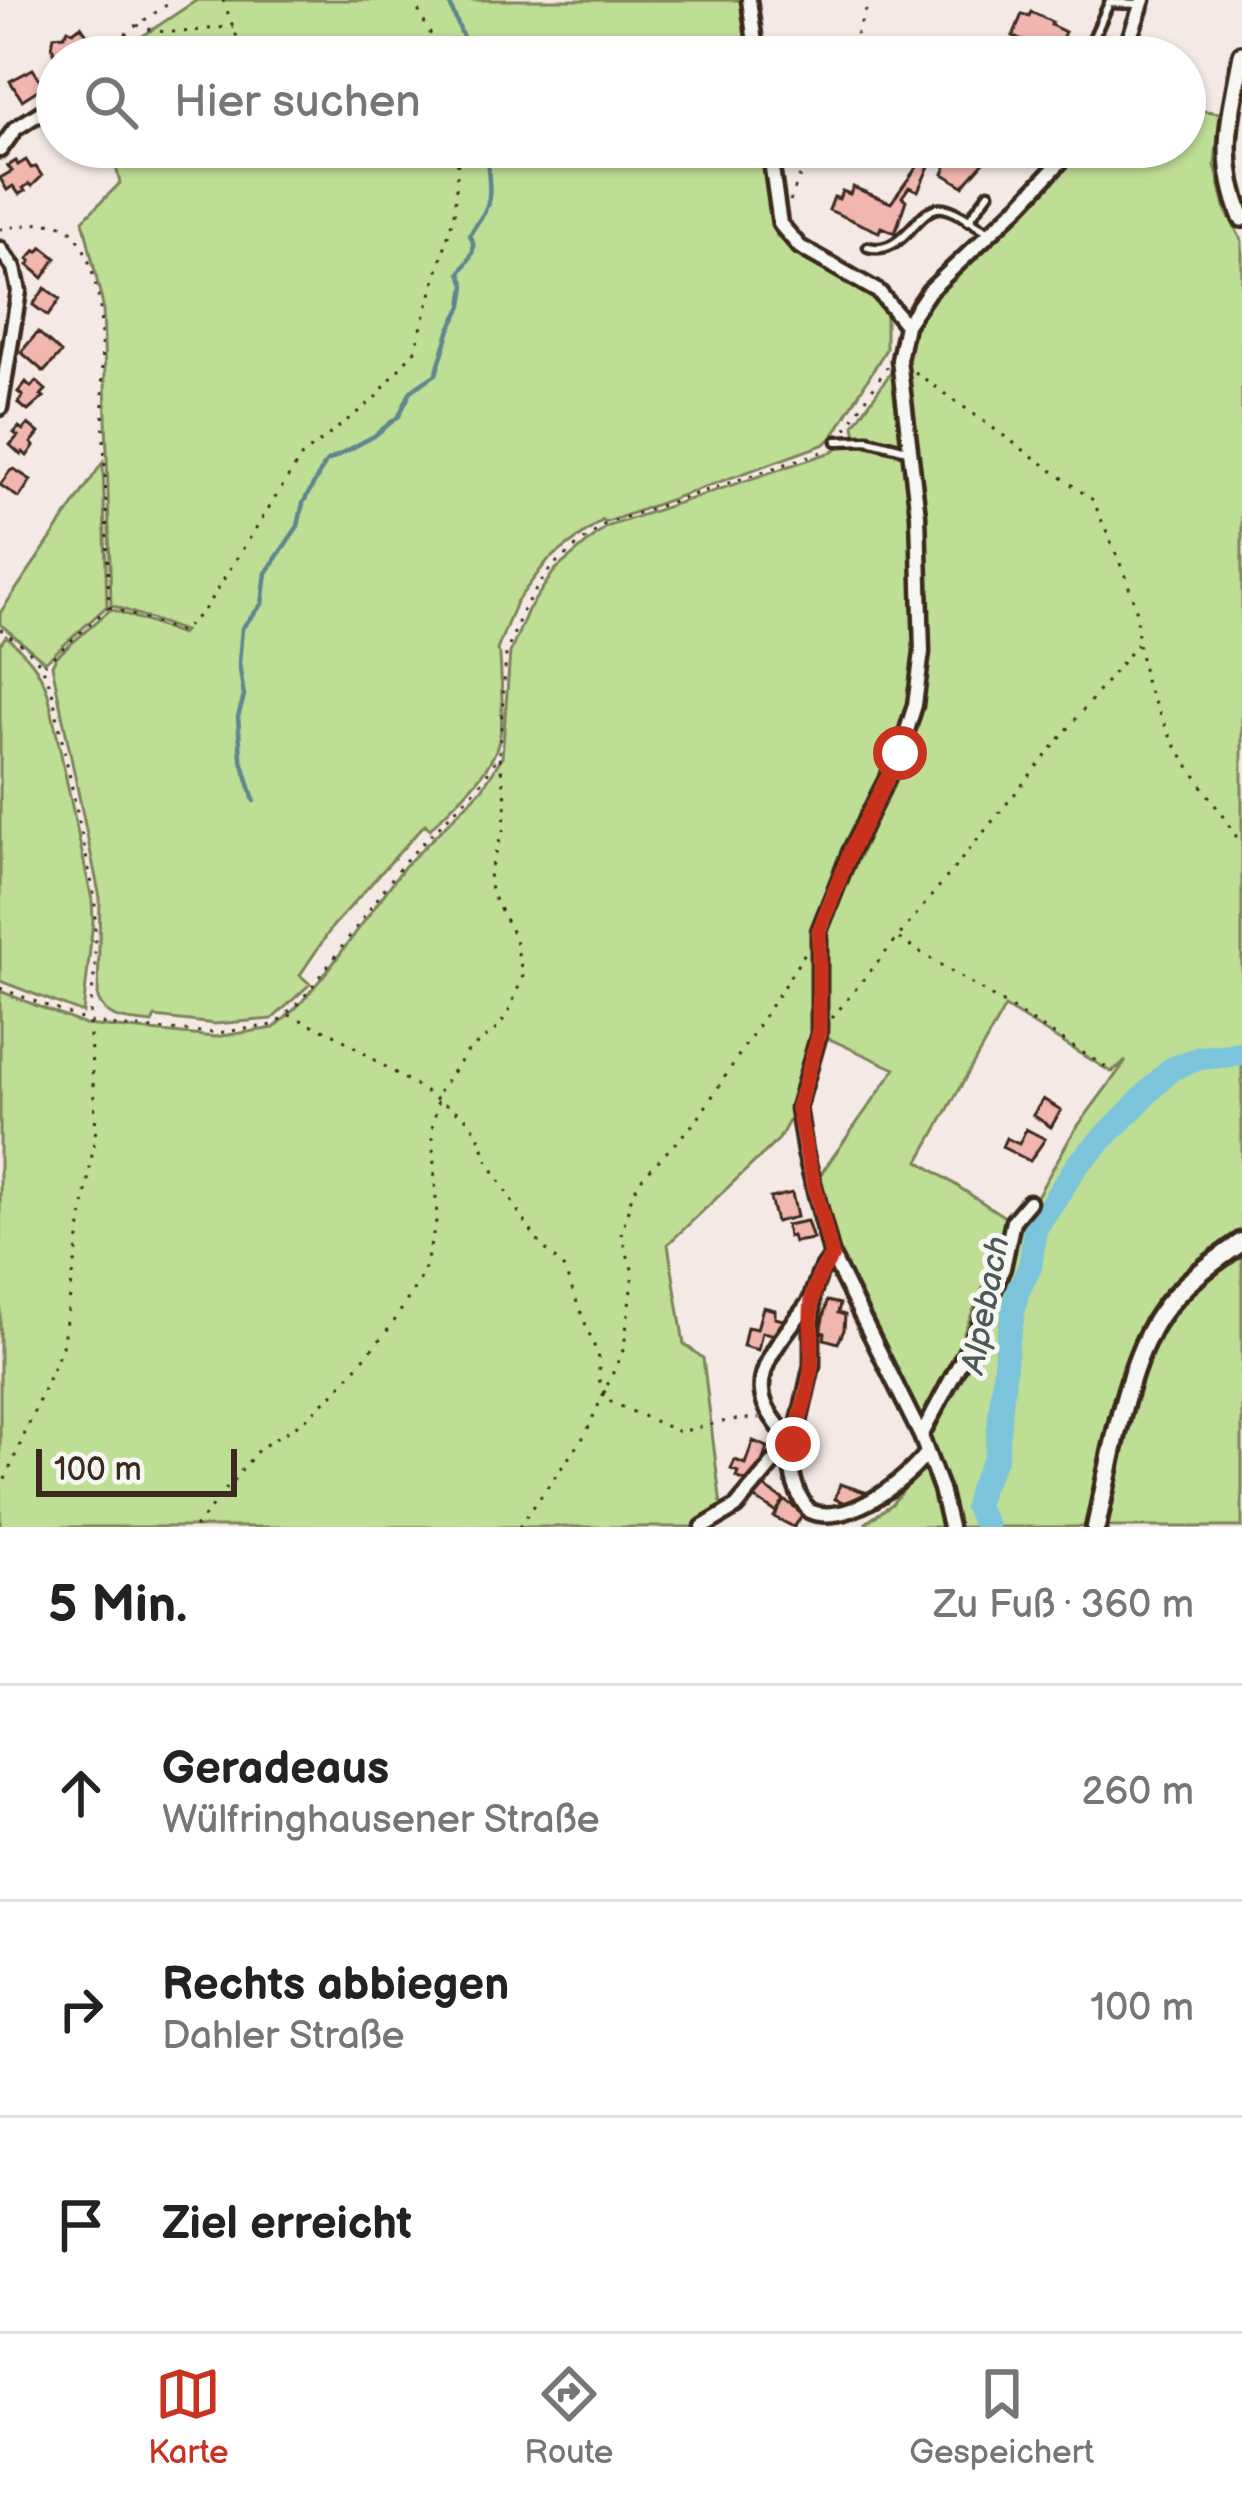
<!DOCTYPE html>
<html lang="de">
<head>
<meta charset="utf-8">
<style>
	body { margin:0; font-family:"Balsamiq Sans",sans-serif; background:#f2f2f2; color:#222 }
	.scale { position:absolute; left:36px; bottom:30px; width:201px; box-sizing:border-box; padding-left:12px; border:6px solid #3b2a1e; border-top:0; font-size:33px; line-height:42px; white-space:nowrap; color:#3b2a1e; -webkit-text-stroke:9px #f6f6f2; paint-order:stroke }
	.stop { position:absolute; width:36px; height:36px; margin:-27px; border:9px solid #c8321e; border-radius:50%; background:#fff }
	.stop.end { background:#c8321e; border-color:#fff; box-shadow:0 3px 12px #0008 }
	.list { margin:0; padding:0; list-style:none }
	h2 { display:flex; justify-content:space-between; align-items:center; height:156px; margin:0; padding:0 48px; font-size:51px }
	h2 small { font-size:39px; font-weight:400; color:#767676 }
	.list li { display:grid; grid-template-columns:78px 1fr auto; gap:36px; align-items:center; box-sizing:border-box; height:216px; padding:0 48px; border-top:3px solid #e0e0e0 }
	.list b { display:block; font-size:45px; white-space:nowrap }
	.list p { margin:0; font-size:39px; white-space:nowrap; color:#767676 }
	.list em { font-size:39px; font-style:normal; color:#767676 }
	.icon { flex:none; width:66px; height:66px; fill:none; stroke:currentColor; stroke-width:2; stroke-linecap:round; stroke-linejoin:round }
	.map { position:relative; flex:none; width:1242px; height:1527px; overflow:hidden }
	.search { position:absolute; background:#fff; box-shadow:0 3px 9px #0004; left:36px; right:36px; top:36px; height:132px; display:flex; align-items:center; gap:30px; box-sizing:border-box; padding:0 42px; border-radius:66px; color:#767676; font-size:45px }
	.sheet { height:804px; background:#fff }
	nav { display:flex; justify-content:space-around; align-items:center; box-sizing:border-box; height:168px; border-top:3px solid #e0e0e0; background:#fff; font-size:33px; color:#767676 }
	nav a { display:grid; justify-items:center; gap:6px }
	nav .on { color:#c8321e }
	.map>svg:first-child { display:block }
</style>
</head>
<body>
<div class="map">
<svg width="1242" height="1527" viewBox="0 0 1242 1527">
	<rect width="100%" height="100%" fill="#f5e9e5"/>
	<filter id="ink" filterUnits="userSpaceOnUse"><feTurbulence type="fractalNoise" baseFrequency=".00833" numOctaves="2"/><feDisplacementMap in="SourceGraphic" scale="24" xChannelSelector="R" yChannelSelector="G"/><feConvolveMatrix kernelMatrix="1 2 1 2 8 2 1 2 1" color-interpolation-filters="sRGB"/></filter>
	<g filter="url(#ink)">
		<path fill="#bedd95" stroke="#7c845a" stroke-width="3" d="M197,0H745L752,57H111Z
			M1185,108L1220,113L1215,165L1226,211L1242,241V1235L1164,1293L1140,1333L1090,1527H956L936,1451L927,1435L1003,1282L1024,1219L1074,1131L1126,1061L1111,1072L1005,1007L919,1161L1011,1221L928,1418L919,1419L841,1255L818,1178L895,1069L821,1035L828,925L899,770L924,698L929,623L923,520L907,384V358L914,329L924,305L1027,206L1080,147H1185Z
			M111,147H763L777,236L876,296L886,311V349L834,435L825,444L605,523L603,520L548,560L516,602L497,650L500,655C501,682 506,725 496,750C484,780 452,805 430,829L425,824L333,926L300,975L310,984L272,1019L215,1024L155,1017L152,1023C129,1019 108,1023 98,999L100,898L52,665L56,657L111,609L181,634L184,631L111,605L103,306L83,220L120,183Z
			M894,368L905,444L866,436L856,437L854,425Z
			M866,444L888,447L906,453L914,515L919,654L911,706L897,751L817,930V1034L796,1108L779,1139L668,1244L684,1344L703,1358L722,1514L701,1527H0V991L85,1025L215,1037L274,1028L300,1004L329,969L404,867L482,789L502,757L510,653L528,610L555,570L606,527L832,452L841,446Z
			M103,462L107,606L45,662L0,624V613Z
			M6,636C26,654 39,667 48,693L92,900L93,921L83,1013L0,981V644Z
			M1242,1250V1527H1103C1118,1464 1132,1362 1170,1311C1188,1287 1217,1268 1242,1250Z
			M923,1466C937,1483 939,1507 944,1527H872L866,1523L892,1504Z"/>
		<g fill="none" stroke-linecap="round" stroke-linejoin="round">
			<path stroke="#61868f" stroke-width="4.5" d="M448,0L471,57
				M254,801L241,757L238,717L244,696L239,663L242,628L262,604L266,573L298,526L303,503L326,462L374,436L399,416L411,391L436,374L450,329L462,306L465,285L460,273C468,260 479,250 470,235C474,226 482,218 486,208C494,190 485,167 488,147"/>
			<path stroke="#7bc4db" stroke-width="24" d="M987,1527L976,1507L980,1489L996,1457L1007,1345L1017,1293L1030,1267L1035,1229L1078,1164L1171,1069L1200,1058L1242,1054"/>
		</g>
		<path fill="#f1b6b0" stroke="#3b2a1e" stroke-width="3" d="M1031,12L1052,22L1051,25L1065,32L1053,57L1043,55L1042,57H1020L1027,43L1013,36L1022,14L1029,16Z
			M81,26L93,43L76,54L55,56L52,46L54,36L64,35L68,29L73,32Z
			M33,69L44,86L22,100L10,81Z
			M923,147H938L926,164L929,166L918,191L909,187L902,197L906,200L895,233L881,227L879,232L829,210L834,197L839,199L842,191L850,194L853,187L891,203L922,160Z
			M963,147H997L963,186L943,174L948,162L951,163L956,152L960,153Z
			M26,160L31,168L36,167L42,176L32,186L29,184L23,188L25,191L19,194L13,186L7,190L0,178L12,171L8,166L16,161L18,165Z
			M42,247L56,258L43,278L28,265L31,261L28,259L36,250L38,252Z
			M45,288L60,299L48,316L33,305Z
			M38,332L61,353L44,372L21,352Z
			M36,381L46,390L41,395L44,397L28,411L18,403L23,396L18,392L26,382L31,387Z
			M28,424L39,433L31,443L34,446L27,456L23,452L21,455L10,445L18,436L14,433L19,427L23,430Z
			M14,469L31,480L19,498L0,485L10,471Z
			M1043,1099L1061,1110L1051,1127L1033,1115Z
			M1026,1129L1045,1139L1030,1161L1002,1147L1006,1138L1019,1144Z
			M792,1193L797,1217L776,1222L770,1198Z
			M807,1221L813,1239L794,1242L792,1236L788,1237L786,1225Z
			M827,1301L840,1304L838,1313L845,1315L844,1330L838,1343L824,1339L825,1333L820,1332Z
			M763,1307L775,1310V1318L788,1321L784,1337L762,1332L758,1350L743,1346L747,1327L757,1329Z
			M753,1441L768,1447L753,1484L736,1477L738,1472L731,1469L735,1460L745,1464Z
			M840,1484L865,1492L859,1508L835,1499Z
			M762,1486L784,1500L776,1512L754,1498Z
			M784,1500L804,1513L794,1527L774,1517Z"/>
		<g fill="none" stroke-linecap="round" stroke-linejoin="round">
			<g stroke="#3b2a1e" stroke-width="15">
				<path id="service" d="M1123,56L1104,53L1093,45V39L1109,3L1141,4
					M968,221L989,193
					M868,247C905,257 917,204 943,208C957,210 975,225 988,231
					M837,441L868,440L907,450"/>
			</g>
			<g stroke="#3b2a1e" stroke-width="21">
				<path id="minor" d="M749,0L757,57
					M1123,57L1143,0
					M769,147L780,224L800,247L879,292L906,325
					M0,150L15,129L57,102
					M0,249L14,268L19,291L0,408
					M832,1256L820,1273L812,1295V1365L791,1457C791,1476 797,1496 809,1511C847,1527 905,1482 927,1453
					M921,1436L977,1331L1003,1268L1013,1221L1029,1202
					M793,1445C784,1432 771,1419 765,1404C750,1368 790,1329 810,1301
					M703,1527L736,1507L778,1457L792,1445
					M950,1527L941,1489L921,1436L832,1256L805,1152L798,1108L819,1034V931L851,850L900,753L915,705L922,652L918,515L899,360L906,325L929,291L1022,203L1074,147"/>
			</g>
			<g stroke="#3b2a1e" stroke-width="24">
				<path id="tertiary" d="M1242,54C1231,117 1217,156 1242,218"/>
			</g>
			<g stroke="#3b2a1e" stroke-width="26">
				<path id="secondary" d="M1096,1527C1110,1466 1125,1366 1160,1315C1180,1285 1213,1262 1242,1242"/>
			</g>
			<path stroke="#3b2a1e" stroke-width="3" stroke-dasharray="3 9" stroke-linecap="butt" d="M223,0L244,56
				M413,0L442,57
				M137,25C169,39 199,28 233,27
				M97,57L137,25L174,0
				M847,57L870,0
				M790,201L811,147
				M0,229C17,227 41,221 58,224C86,230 95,282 100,306L109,607L45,664
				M915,372L1093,500L1127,580L1137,613L1138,642L1146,685L1173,742L1242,845
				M846,429L887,367
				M109,607L181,632L204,610L301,457L374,399L415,350L454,215L459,147
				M0,629C30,651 40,655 52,691L95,899V966L89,1022L96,1129L62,1347L0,1491
				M899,939L1114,1072
				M0,988L89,1022L124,1027L217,1033L274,1025L299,1003L328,966L404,862L479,786L499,755L506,654L524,607L552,566L605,524L828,450
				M289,1015L334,1034L465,1117L477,1132L488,1162L517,1210L538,1241L564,1269L598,1356L600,1385L611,1402L679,1432L731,1420L759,1418
				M832,1018L1137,644
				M195,1527L259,1449L305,1420L337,1390L392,1325L424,1272L437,1217L432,1129L440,1089L469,1050L498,1028L509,1011L523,976L514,935L491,893L489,872L504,828L506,798L499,757
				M519,1527L585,1435L624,1348L633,1272L621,1235L632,1195L642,1178L697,1120L805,953"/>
			<use href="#service" stroke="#f6f6f2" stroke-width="6"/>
			<use href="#minor" stroke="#f6f6f2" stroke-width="12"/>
			<use href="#tertiary" stroke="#f6f6f2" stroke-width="15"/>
			<use href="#secondary" stroke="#f6f6f2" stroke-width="16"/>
		</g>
	</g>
	<g fill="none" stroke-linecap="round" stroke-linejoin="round" filter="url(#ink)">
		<path stroke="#c8321e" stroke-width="15" d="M793,1444C799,1419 809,1394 811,1368C816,1320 799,1301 832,1256L806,1151L798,1108L819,1034V931L851,850L900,753"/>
	</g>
	<g text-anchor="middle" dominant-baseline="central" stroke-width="10" stroke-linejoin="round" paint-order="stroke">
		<g font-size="33" font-style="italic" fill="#4e5857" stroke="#f6f6f2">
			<text transform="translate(986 1305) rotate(-79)">Alpebach</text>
		</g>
	</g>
</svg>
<div class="scale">100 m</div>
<div class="stop" style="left:900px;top:753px"></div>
<div class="stop end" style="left:793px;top:1444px"></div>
<div class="search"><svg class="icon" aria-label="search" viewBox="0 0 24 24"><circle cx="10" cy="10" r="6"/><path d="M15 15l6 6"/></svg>Hier suchen</div>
</div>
<section class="sheet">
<h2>5 Min.<small>Zu Fuß · 360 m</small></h2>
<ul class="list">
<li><svg class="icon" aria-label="ahead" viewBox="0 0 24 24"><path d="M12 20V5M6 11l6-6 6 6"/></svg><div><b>Geradeaus</b><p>Wülfringhausener Straße</p></div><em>260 m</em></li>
<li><svg class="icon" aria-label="right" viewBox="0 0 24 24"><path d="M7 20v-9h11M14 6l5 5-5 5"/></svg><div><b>Rechts abbiegen</b><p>Dahler Straße</p></div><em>100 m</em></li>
<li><svg class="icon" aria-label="arrive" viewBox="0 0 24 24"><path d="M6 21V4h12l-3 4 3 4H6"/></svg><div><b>Ziel erreicht</b></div></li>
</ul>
</section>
<nav>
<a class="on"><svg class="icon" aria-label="map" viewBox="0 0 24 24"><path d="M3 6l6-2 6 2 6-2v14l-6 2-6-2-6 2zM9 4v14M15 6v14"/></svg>Karte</a>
<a><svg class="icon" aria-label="directions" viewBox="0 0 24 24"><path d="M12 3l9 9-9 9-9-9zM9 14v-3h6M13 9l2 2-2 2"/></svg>Route</a>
<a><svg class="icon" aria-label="saved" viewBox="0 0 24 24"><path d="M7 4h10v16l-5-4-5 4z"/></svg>Gespeichert</a>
</nav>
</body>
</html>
